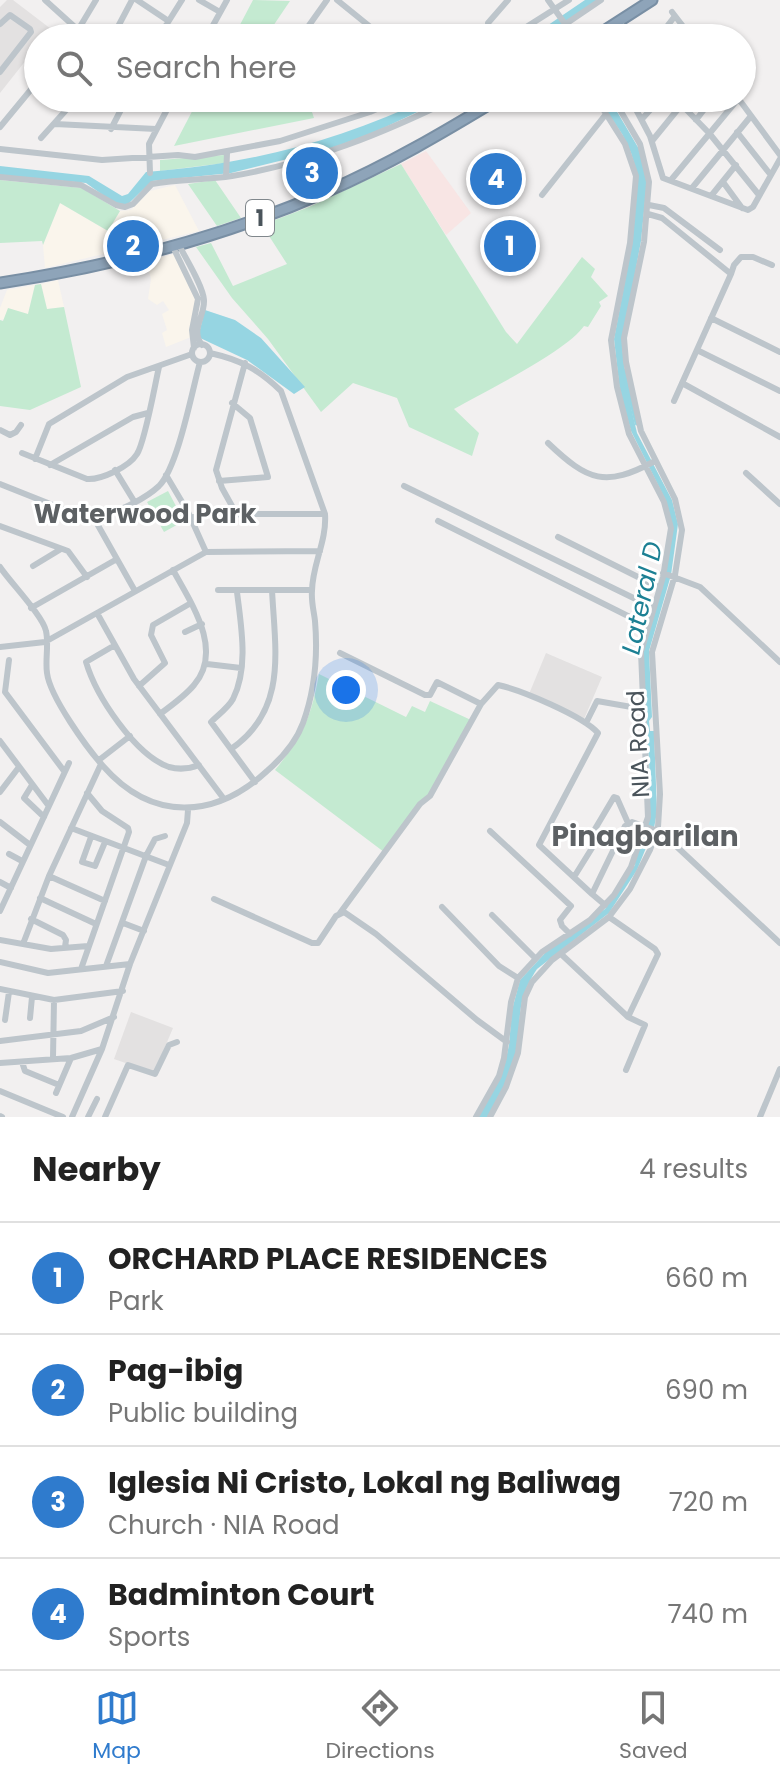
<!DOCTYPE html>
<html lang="en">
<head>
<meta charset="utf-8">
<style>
	body { margin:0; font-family:Poppins,sans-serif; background:#f2f2f2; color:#222 }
	.you { position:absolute; left:346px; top:690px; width:28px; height:28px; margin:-20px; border:6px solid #fff; border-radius:50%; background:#1a73e8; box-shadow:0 0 0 12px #1a73e833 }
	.badge { display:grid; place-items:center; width:52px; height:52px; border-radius:50%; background:#2f7bcd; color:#fff; font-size:26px; font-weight:700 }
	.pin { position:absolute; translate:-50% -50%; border:4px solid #fff; box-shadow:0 2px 8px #0006 }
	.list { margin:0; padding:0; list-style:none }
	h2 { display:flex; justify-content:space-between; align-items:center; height:104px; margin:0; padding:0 32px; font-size:34px }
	h2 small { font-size:26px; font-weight:400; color:#767676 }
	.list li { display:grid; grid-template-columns:52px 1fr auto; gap:24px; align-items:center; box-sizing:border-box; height:112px; padding:0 32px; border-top:2px solid #e0e0e0 }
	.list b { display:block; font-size:30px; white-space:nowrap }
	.list p { margin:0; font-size:26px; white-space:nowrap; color:#767676 }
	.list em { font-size:26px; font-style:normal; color:#767676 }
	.icon { flex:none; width:44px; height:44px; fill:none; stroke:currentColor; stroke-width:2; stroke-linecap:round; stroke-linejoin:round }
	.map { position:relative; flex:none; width:780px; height:1117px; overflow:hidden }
	.search { position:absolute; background:#fff; box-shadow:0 2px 6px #0004; left:24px; right:24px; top:24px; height:88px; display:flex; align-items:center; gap:20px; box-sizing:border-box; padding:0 28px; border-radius:44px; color:#767676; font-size:30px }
	.sheet { height:552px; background:#fff }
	nav { display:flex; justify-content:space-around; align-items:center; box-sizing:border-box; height:112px; border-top:2px solid #e0e0e0; background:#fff; font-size:22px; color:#767676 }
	nav a { display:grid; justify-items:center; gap:4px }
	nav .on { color:#2f7bcd }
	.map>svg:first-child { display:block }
</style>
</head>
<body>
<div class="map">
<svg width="780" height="1117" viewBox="0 0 780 1117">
	<rect width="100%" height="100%" fill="#f2f0f0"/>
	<path fill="#faf5ec" d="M175,185L199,231L45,268L43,245L60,203L108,231L120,211L131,210L150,191Z
		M174,254L195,299V308L189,329L191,337L166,347L162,333L167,330L162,314L169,310L163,301L157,305L148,299L151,279L146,261Z
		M58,280L64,307L47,309L41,284Z
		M35,285L28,314L0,320V308L7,290Z"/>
	<path fill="#e3e1e1" d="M7,0H13L51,29L44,38H38V45L0,93V7Z
		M546,653L602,677L584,719L529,694Z
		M131,1012L173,1028L154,1073L114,1059Z"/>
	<path fill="#f8e5e4" d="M426,151L471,213L446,235L401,164Z"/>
	<path fill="#c4ead1" d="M253,0L290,1L265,38H233Z
		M199,98H263L277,107L285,98L297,105L303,98H321L311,109L314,118L174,146Z
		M224,155L225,163L160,171V160Z
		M500,161L514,176L490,196L478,183Z
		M401,164L506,332L517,344L582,257L595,269L591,277L608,296L599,302L601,306L588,327L584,326C567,351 484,392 454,409L479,433L472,456L409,427L397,398L353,383L321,412L268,339L232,298L196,247L211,243L233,286L287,264L262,225L309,207Z
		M0,180L82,188L120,211L108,231L60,203L43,245L42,241L0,243Z
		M215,180L241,218L217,226L188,184Z
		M41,284L47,309L64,307L81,387L30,410L0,406V320L3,321L8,308L28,314L35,285Z
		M168,491L184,521L164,532L147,502Z
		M319,674L406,717L412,706L425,712L430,701L471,720L435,786L384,852L275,770C303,736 311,718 319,674Z"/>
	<path fill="#96d5e2" d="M585,0H597L562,24L572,38H561L554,28L542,38H529Z
		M430,98H447L375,132L332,148L231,173L152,181L127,205L114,203L86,183L0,175V166L89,176L122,196L128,194L146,172C251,164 335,142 430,98Z
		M598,98H609L639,149L647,182L641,241L622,345L627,390L637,433L672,500L678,524L671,575L649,651L652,717L649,721L650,731H654L657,812L654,828L637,870L609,913L537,969C514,1004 523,1018 516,1053C511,1076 499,1097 488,1117H478L505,1063L509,1045L512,1010L520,980L547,951L605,909L635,865L649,821L650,778L642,653L665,575L673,528L666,501L631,431L620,392L614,339L632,243L638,176L631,153L622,134Z
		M205,310L235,320L261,338L305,387L294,394L247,360L198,337Z"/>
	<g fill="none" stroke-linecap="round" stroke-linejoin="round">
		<path stroke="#96d5e2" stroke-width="5" d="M624,371L637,423
			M635,862L644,842"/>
		<g stroke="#798fa4" stroke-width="13">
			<path id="highway" d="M593,38L652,0
				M0,283C113,266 224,237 328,191C388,165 444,132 500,98"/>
		</g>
		<path stroke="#bdc5cb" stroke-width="6" d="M45,0L87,38
			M137,0L167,20
			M199,0L220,12
			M337,0L384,38
			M548,0L575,38
			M672,12L692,38
			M618,21L632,38
			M0,24L10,15L30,29L31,32L0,72
			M78,30L96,0
			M490,32L488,23L508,0
			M112,38L132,0
			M158,38L182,0
			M206,38L227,0
			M300,38L327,0
			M509,38L569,0
			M545,38L601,0
			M658,38L675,16
			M324,98L326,100
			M630,98L650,136L663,178L748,210L753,207L780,159
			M675,98L709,133L759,195
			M738,98L780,155
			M257,107L262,98
			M642,119L661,98
			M696,120L713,98
			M55,124L156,129
			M0,127L38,81
			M111,129L127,98
			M737,132L770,174
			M41,138L77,98
			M652,141L687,98
			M0,149L102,160L178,155L195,157L280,141L370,112L402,98
			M150,173L149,144L173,98
			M0,177L81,185L116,205L125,207L133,204L152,184C178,179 206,180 232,176C310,163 384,133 455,98
			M226,177L227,153
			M671,180L738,99
			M723,182L742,208
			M692,188L751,116
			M542,195L606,114
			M711,196L736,165
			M649,205L664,208L720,250
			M648,214L662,218L731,274L674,401
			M179,245C186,259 203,286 204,300C205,316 190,330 202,345
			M173,247L198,299L192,330L194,348
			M731,274L734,265L741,257H753L772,265
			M711,318L780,352
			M192 353a9 9 0 1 1 18 0a9 9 0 1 1-18 0Z
			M697,350L780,391
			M682,383L780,437
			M0,430L10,435L16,432L21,425
			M548,443C588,481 605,488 655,461
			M22,453L87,479C101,480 129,467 137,454C145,442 155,384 159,367
			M35,459L49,424L127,377L192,354
			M50,465L133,417L148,413
			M115,470L134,501
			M746,473L780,504
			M166,475L188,512L206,552
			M219,481L268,477L250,418L232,403
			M0,484L93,521C114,512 142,502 159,486C178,467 192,391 200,362
			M404,486L654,608
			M237,515L222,488L216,470L245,363
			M190,518L207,514H325
			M95,520L135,591
			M438,521L648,626
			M0,526L68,551L87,577
			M558,537L660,588
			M33,566L61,549
			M0,567C10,582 43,616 46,631C49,644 45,660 47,673C50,697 87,748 103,766C152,822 215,819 267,771C282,758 296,742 303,723C315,690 318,656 315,621C314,612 311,601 312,591C312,565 327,541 325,514L281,391C258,369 241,360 210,353
			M663,573L700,587L780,662
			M218,590H311
			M237,592C241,626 249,667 233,699C228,708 218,715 211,722L255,782
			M31,608L117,559
			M97,613L134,679L224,799
			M185,632L202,624
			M115,645L86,662C96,696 135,755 169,767C180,770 189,769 199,765
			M0,647L45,642L206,552L320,551
			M340,653L425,695H430L437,682L481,704
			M9,660L5,692L64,771
			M207,664L241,668
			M139,686L165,663L151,635L153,625L191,603
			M160,714C172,705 185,696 194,685C224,650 191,603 173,570
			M586,723L597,701L643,709
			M0,741L48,805
			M231,749C288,710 275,650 272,590
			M99,760L130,736
			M32,785L24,798L44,817
			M0,792L19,767
			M0,822L30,845
			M71,828L169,865
			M490,831L571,906L560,920L562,926L570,934
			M91,837L82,862L95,866L105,842
			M9,854L22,861
			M49,876L105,901
			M574,877L597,840L592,834L614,797L617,798L628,823
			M0,882L11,888
			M40,898L96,924
			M214,899L312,943H318L336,916L344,912L376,934L477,1020L507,1042
			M605,905L592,894L625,826L632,822L661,832L780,943
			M442,907L499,966L518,978
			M0,911L69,763
			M340,913L420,804L430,796L481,704L498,685C521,690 583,716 598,733L539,845L592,894
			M492,915L535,958
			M609,917L655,949L658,954L628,1017
			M31,919L63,935L66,940L65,947
			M123,923L144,931
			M0,940L51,949L88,946
			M23,944L49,876L101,764
			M561,954L628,1017L645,1025L626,1070
			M0,962L48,973L130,964
			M106,966L146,856L155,839L165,836
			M81,969L129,832L128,828L102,811L87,793
			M0,989L54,1000L123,991
			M30,1018L32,997
			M5,1020L9,992
			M0,1041L81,1031L114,1017
			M53,1058L54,1000
			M22,1062L25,1071L59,1085
			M0,1063L71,1058L102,1049
			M0,1091L63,1117
			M56,1093L71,1058
			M0,1116L2,1117
			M72,1117L102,1049L130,964L187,823L188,810
			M88,1117L97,1099
			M105,1117L128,1065L155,1074L169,1045L177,1042
			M476,1117L499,1076L504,1058L511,1002L518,978L542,952L590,920L614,895L631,867L648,817L641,652L663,577L671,528L664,502L629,434L617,387L611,340L630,243L636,176L625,144L596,98
			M490,1117L506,1087L518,1053L525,997L532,982L552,960L609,917L630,889L650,850L658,827L660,794L652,652L675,575L682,530L675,499L641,431L626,362L624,338L644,242L649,182L640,144L613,98
			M760,1117L780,1069"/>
		<use href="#highway" stroke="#8ea4b9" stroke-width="9"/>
	</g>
	<g text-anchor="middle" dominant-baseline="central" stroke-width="6" stroke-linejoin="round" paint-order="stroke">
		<rect fill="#fff" stroke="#80878c" stroke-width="2" x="246" y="200" width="28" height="36" rx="6"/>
		<g font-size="22" font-weight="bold" fill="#4a545b">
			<text x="260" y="218">1</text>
		</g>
		<g font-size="24" fill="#4a545b" stroke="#fff">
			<text transform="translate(638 744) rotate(-93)">NIA Road</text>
		</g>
		<g font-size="26" font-weight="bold" fill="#5d6164" stroke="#fff">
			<text x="145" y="514">Waterwood Park</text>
		</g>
		<g font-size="26" font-style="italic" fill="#1c8094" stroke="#fff">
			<text transform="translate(642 598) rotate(-78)">Lateral D</text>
		</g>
		<g font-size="28" font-weight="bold" fill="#5d6164" stroke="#fff">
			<text x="645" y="836">Pinagbarilan</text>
		</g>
	</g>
</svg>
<div class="you"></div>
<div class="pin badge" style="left:510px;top:246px">1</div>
<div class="pin badge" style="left:133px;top:246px">2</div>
<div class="pin badge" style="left:312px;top:173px">3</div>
<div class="pin badge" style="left:496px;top:179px">4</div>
<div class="search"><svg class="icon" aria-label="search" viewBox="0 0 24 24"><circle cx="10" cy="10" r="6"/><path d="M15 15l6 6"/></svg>Search here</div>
</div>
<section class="sheet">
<h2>Nearby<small>4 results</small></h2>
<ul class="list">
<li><span class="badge">1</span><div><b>ORCHARD PLACE RESIDENCES</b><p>Park</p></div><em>660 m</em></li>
<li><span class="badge">2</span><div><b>Pag-ibig</b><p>Public building</p></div><em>690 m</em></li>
<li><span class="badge">3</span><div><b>Iglesia Ni Cristo, Lokal ng Baliwag</b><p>Church · NIA Road</p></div><em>720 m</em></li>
<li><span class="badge">4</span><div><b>Badminton Court</b><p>Sports</p></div><em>740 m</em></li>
</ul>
</section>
<nav>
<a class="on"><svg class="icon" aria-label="map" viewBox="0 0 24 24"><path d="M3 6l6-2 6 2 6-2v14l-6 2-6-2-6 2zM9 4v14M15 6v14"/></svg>Map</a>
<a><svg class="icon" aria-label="directions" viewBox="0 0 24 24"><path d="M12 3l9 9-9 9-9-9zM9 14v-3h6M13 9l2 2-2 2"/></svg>Directions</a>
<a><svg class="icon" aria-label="saved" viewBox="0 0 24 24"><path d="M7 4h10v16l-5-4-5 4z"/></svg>Saved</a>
</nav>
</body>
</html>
